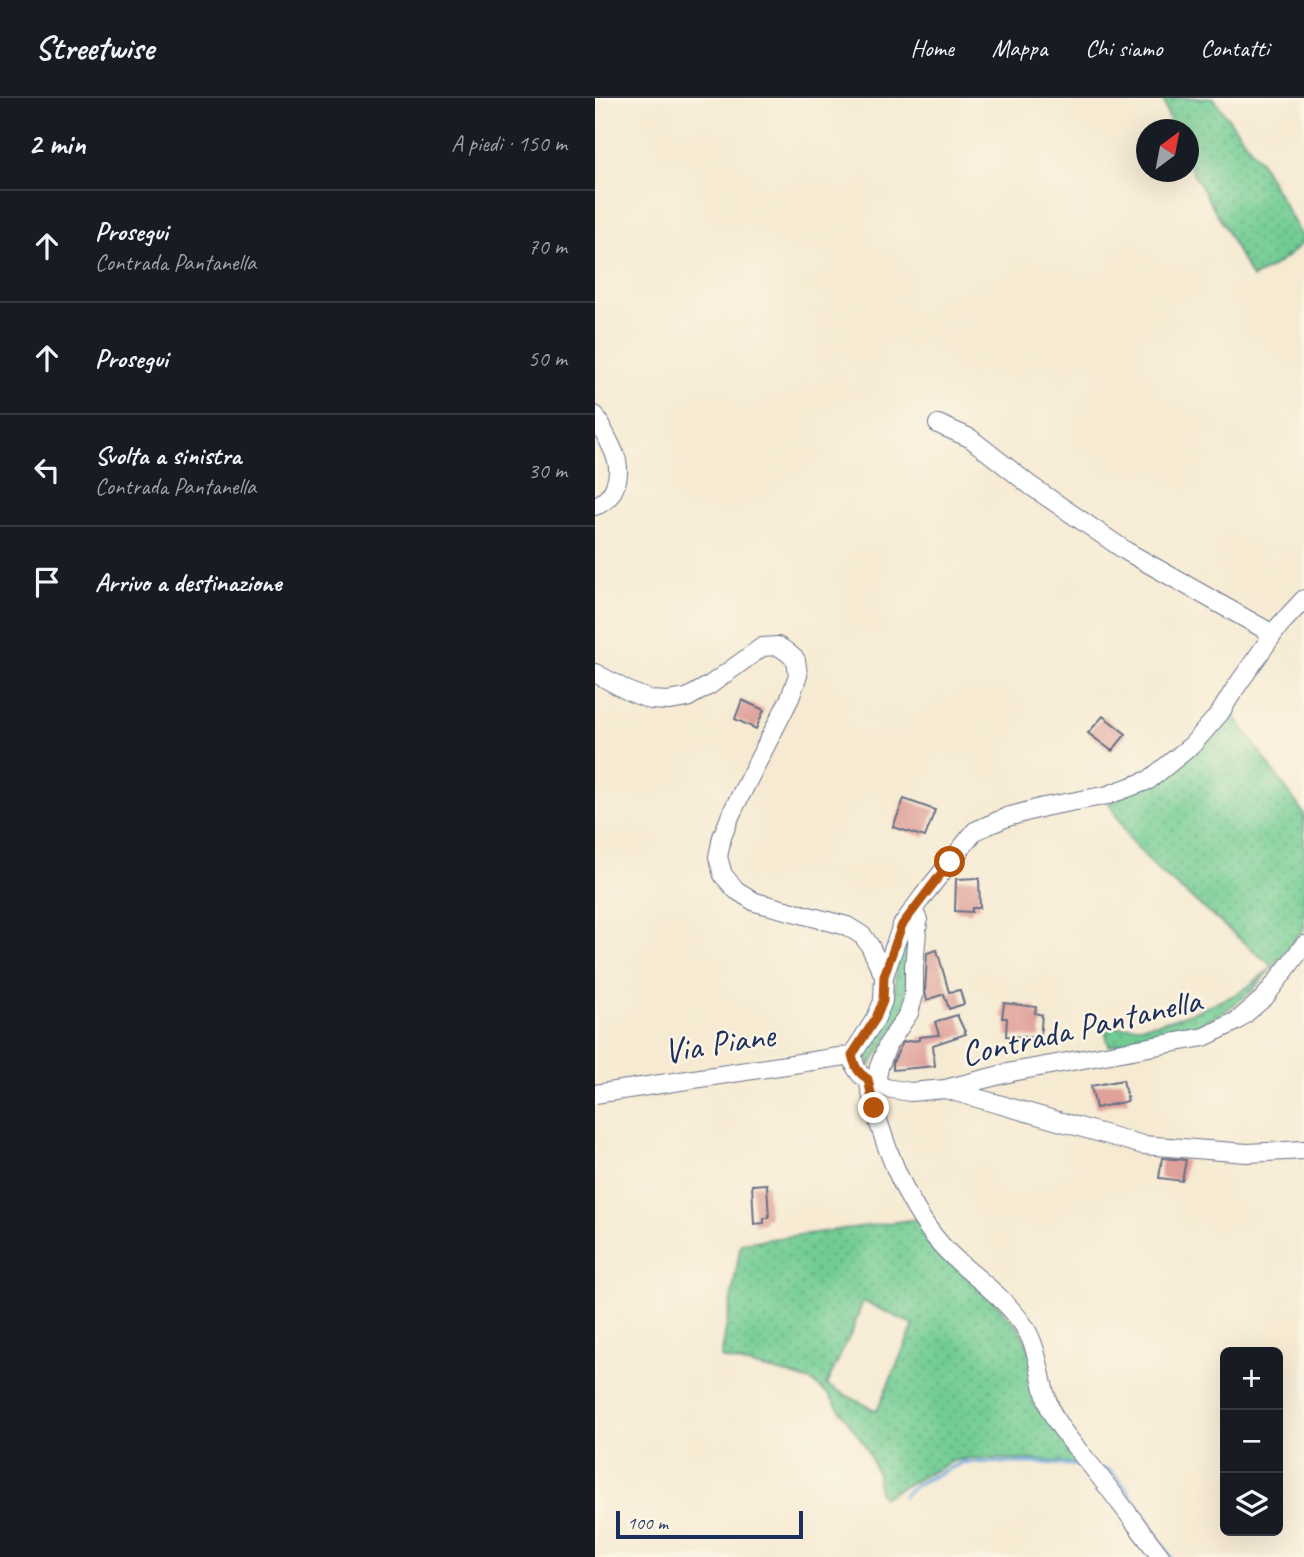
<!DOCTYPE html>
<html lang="it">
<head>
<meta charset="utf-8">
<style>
	body { margin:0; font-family:Caveat,sans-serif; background:#242831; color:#f1f3f6 }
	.controls { position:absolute; right:21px; bottom:21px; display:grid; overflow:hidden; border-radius:10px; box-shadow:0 7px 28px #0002 }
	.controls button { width:63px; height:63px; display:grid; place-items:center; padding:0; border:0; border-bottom:2px solid #363941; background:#171b24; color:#f1f3f6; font:35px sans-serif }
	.compass { position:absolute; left:541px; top:21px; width:63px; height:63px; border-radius:50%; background:#171b24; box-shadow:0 7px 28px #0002; rotate:32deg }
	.scale { position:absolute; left:21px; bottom:18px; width:187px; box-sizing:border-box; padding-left:7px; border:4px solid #1b2f5e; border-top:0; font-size:19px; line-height:24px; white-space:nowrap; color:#1b2f5e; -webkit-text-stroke:5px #fcf5e5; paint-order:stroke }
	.stop { position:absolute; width:21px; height:21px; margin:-16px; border:5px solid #b45309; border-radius:50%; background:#fff }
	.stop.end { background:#b45309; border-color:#fff; box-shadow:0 2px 7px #0008 }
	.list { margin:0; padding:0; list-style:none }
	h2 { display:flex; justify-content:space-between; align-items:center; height:91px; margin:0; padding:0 28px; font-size:30px }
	h2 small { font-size:23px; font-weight:400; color:#9ea1a6 }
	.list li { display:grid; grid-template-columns:46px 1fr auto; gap:21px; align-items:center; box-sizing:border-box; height:112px; padding:0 28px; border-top:2px solid #363941 }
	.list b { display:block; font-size:26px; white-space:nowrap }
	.list p { margin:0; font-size:23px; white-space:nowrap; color:#9ea1a6 }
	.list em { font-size:23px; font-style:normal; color:#9ea1a6 }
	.icon { flex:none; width:38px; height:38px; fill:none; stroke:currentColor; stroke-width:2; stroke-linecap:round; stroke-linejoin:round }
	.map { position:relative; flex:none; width:709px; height:1459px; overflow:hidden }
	header { display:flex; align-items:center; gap:42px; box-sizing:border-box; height:98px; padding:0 35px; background:#171b24; border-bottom:2px solid #363941 }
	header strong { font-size:33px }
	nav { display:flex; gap:38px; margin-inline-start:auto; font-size:24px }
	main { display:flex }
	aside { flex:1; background:#171b24 }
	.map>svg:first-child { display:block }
</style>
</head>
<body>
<header>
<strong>Streetwise</strong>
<nav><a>Home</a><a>Mappa</a><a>Chi siamo</a><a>Contatti</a></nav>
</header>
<main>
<aside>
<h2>2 min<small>A piedi · 150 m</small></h2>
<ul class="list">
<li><svg class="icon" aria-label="ahead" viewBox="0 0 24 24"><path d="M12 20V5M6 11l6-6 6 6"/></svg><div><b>Prosegui</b><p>Contrada Pantanella</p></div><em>70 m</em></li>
<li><svg class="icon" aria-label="ahead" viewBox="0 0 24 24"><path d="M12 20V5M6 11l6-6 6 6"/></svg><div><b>Prosegui</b></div><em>50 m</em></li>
<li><svg class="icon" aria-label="left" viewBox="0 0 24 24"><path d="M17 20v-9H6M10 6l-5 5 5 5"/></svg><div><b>Svolta a sinistra</b><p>Contrada Pantanella</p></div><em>30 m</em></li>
<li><svg class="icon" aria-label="arrive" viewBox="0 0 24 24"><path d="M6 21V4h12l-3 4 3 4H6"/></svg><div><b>Arrivo a destinazione</b></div></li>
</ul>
</aside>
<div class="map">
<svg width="709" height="1459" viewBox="0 0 709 1459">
	<defs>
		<pattern id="grass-dots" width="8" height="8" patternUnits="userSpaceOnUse" patternTransform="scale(1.75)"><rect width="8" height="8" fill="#71cc93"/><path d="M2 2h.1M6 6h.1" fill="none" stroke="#5ca67b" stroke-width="1.8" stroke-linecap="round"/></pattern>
	</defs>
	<rect width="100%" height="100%" fill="#fcf5e5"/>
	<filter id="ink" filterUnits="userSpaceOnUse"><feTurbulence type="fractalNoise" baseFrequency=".0143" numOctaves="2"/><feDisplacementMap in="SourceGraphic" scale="14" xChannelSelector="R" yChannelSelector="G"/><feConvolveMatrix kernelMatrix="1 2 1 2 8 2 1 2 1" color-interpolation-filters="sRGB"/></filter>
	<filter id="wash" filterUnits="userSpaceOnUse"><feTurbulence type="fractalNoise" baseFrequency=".00686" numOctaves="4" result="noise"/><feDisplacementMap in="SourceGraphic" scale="28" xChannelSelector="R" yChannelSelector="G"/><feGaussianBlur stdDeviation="1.57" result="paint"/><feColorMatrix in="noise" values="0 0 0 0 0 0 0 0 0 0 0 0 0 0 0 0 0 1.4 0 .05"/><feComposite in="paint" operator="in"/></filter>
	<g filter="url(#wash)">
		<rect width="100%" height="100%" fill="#f6ead2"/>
		<path fill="url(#grass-dots)" stroke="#467e78" stroke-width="2" fill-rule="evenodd" d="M568,0H618L665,63L709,142C694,160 678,169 657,180L625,121L594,68V32L577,31Z
			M635,612L709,716V831L657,893L628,915L593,931L514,948L509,928C547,932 581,922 616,907C626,902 638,899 647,893C657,886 667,877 678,869L562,771L536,743L514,705Z
			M314,834L310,913L275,968L273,966L272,949L292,919L299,902L301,864Z
			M322,1121L424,1230L490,1367L439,1362L374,1360L358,1363L288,1399L284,1394L282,1375L270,1347L234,1297L218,1284L193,1276L126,1260L146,1145ZM268,1203L319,1227L282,1313L231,1287L258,1231Z"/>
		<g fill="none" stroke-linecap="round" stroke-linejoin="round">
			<path stroke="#6dace0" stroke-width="3.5" d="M507,1371L514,1372L528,1386L576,1459
				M308,1398L322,1386L368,1364L449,1365L489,1368"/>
		</g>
		<g id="blocks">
			<path fill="#dfa19a" d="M147,602L169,612L161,631L140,621Z
				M508,618L531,636L517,653L493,635Z
				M309,701L340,712L330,739L298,729Z
				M384,780L385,810H377V814L360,813L361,781Z
				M342,852L354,894L365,892L369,906L354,911L349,896L332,902L330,895L332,855Z
				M409,905L441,909L440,915L447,917L445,940L411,938L412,920H407Z
				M362,917L371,936L338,947L340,968L298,972V964L308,944L324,942V939L344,937L340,924Z
				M528,982L533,1003L501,1010L496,988Z
				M567,1060L591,1062L587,1083L564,1080Z
				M172,1086L174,1120H169V1125L159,1126L157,1087Z"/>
		</g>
	</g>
	<g filter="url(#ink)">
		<use href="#blocks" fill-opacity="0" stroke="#687087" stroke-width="2"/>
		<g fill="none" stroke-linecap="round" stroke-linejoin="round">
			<g stroke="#687087" stroke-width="20">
				<path id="minor" d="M0,317C6,329 19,350 22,363C26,381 18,402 0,408
					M343,326L375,340L436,388L531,453L678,536
					M0,575L35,594L56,602L73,603L92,600L115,587L167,549L183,548L192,554L201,562L203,577L195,600L137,714L127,739L123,759L128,777L141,792L160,804L252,828L268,838L275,848L289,878L288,903L281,920L257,957
					M289,878L307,827L328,798L380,733L412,719L449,709L513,697L554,682L597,647L625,615L639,592L684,528L709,501
					M257,957L261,970L266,977L273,981L291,990L315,994L350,991L417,974L609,939L642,923L670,899L709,847
					M273,981C284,1038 312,1113 353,1154C377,1178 410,1199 429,1228C447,1255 444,1292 459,1319C469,1337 485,1354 498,1370C521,1399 543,1429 566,1459
					M281,985L284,969L293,946L314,915L319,897V869L323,822L318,812
					M350,991L548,1047L652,1055L709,1052
					M0,996L257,957"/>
			</g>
			<use href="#minor" stroke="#fff" stroke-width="18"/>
		</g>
	</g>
	<g fill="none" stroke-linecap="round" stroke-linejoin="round" filter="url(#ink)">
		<path stroke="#b45309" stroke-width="9" d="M279,1010L273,981C263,975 260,969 257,957L281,920L288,903L289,878L307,827L355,764"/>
	</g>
	<g text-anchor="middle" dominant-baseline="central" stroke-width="5" stroke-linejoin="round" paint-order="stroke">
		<g font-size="35" fill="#1b2f5e" stroke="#fcf5e5">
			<text transform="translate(486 929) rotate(-13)">Contrada Pantanella</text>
			<text transform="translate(124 945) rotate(-9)">Via Piane</text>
		</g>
	</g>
</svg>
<div class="controls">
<button>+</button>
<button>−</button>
<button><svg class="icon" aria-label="layers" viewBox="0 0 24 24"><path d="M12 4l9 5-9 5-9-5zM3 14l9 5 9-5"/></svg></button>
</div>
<svg class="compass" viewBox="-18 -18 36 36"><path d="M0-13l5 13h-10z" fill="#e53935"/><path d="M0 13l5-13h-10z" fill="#9ea1a6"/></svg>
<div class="scale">100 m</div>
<div class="stop" style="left:355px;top:764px"></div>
<div class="stop end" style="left:279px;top:1010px"></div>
</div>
</main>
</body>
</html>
